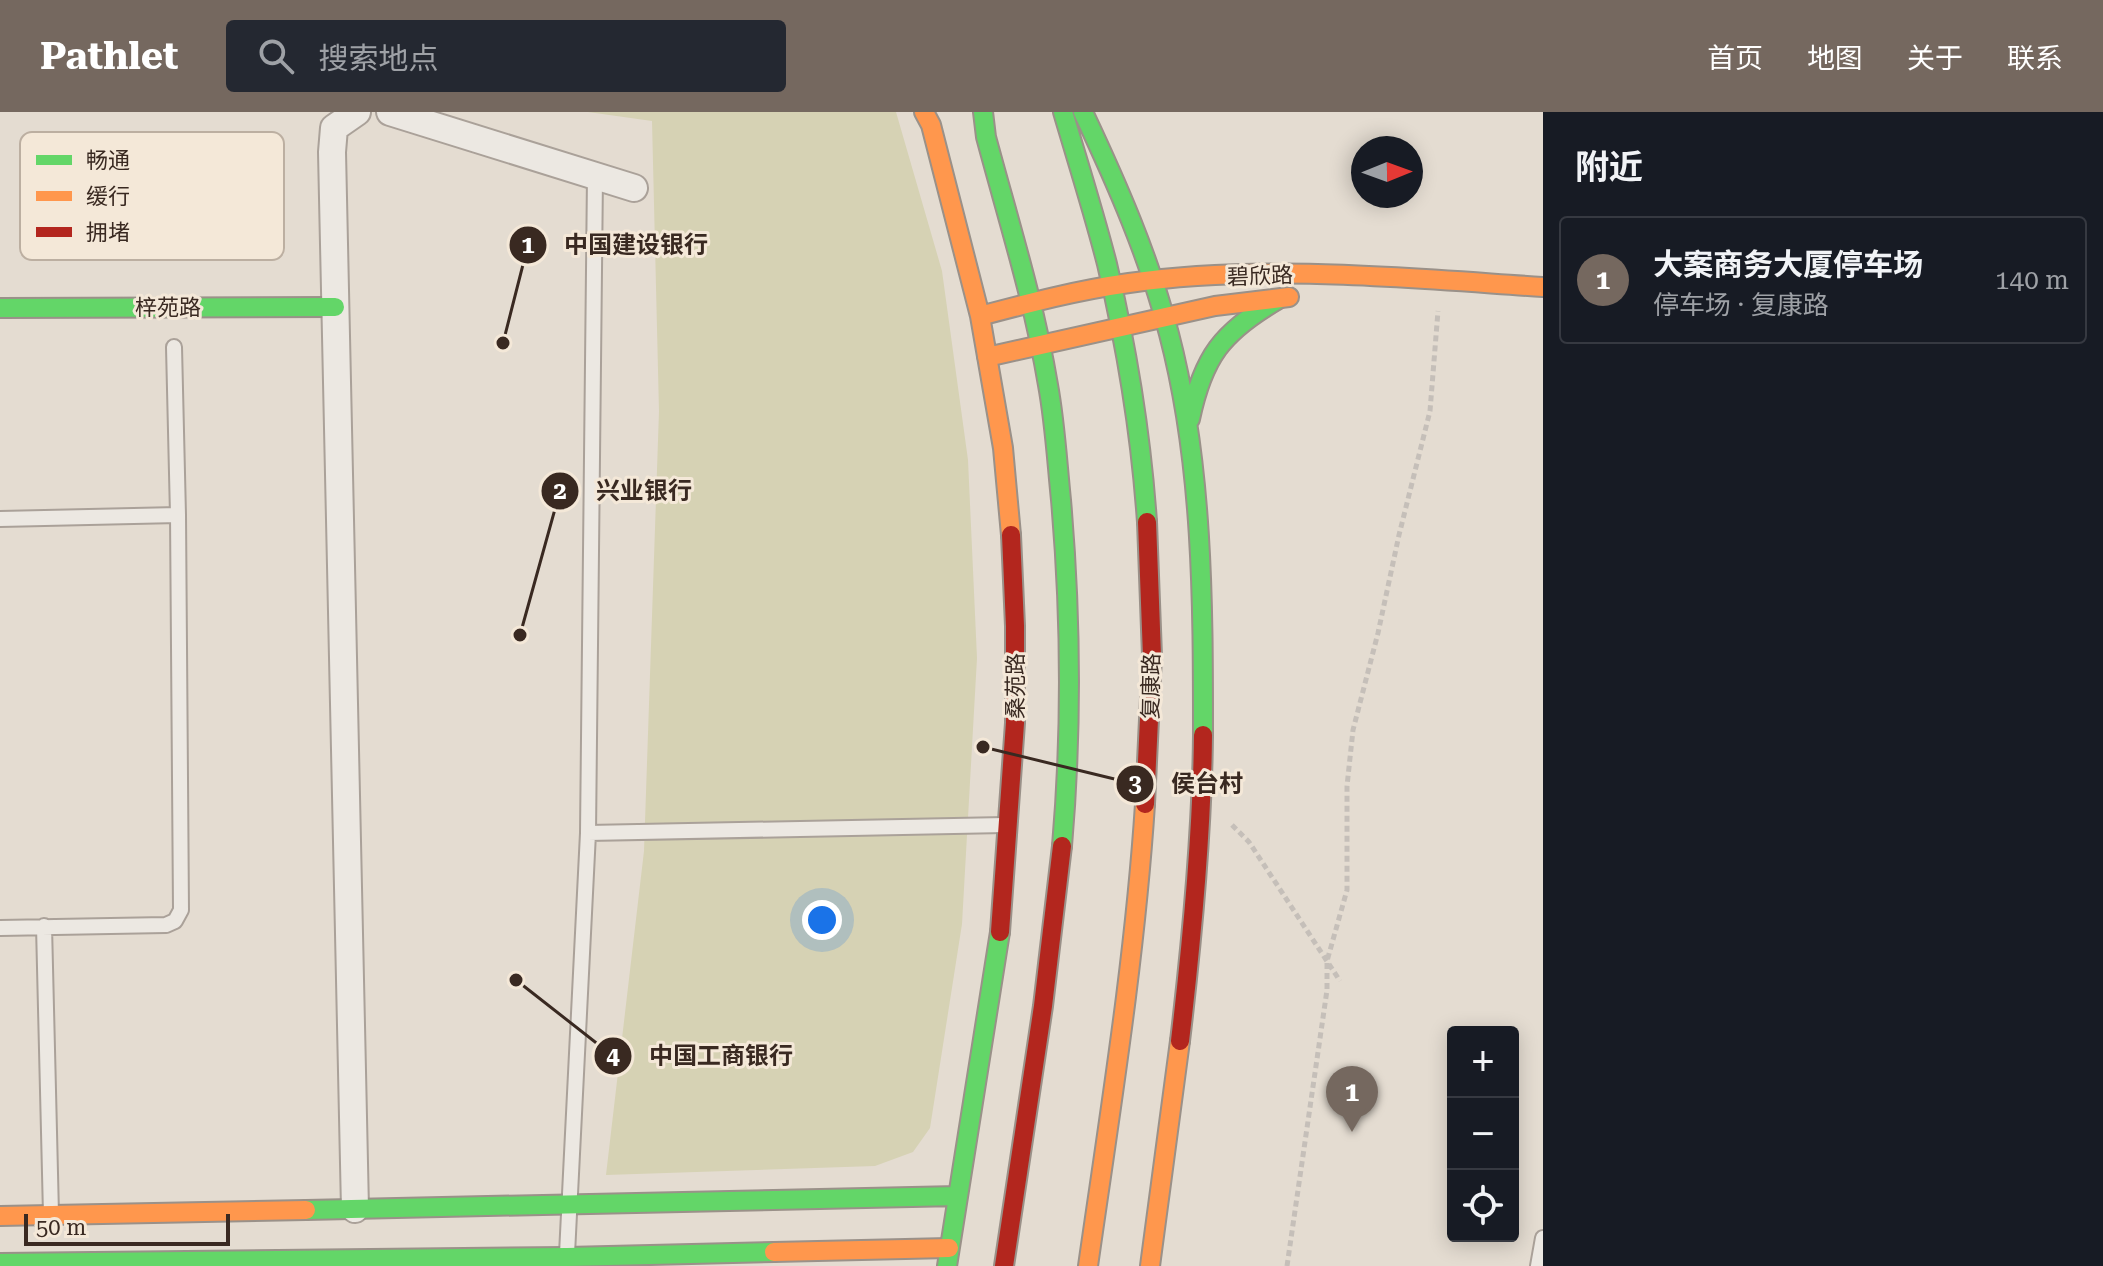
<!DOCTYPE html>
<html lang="zh">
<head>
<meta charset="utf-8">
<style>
	body { margin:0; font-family:"Roboto Serif","Noto Sans SC",serif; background:#242831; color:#f1f3f6 }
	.controls { position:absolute; right:24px; bottom:24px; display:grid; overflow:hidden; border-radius:8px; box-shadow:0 4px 20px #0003 }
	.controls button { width:72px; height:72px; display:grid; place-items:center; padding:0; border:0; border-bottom:2px solid #363941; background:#171b24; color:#f1f3f6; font:40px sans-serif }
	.compass { position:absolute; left:1351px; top:24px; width:72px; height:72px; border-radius:50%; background:#171b24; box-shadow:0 4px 20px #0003; rotate:89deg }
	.scale { position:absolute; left:24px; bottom:20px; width:206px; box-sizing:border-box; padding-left:8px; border:4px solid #392921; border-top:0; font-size:22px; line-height:28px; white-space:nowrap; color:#392921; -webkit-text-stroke:6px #f4e8d8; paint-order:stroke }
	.you { position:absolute; left:822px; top:808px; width:28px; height:28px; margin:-20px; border:6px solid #fff; border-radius:50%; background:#1a73e8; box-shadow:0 0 0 12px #1a73e833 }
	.badge { display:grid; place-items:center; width:52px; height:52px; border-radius:50%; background:#75685f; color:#fff; font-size:26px; font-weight:700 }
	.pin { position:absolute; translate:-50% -66px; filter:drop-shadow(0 2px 4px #0008) }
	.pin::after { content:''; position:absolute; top:42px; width:28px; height:24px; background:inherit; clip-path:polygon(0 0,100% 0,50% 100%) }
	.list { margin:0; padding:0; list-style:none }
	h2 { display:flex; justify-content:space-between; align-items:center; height:104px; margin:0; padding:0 32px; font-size:34px }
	h2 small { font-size:26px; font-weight:400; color:#9ea1a6 }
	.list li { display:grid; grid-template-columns:52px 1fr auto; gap:24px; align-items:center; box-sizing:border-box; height:128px; margin:0 16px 16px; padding:0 16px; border:2px solid #363941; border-radius:8px }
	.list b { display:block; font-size:30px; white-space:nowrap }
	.list p { margin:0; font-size:26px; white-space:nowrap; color:#9ea1a6 }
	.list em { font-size:26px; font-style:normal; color:#9ea1a6 }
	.icon { flex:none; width:44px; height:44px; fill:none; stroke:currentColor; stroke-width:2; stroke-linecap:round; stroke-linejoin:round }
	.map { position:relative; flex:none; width:1543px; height:1154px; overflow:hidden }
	header { display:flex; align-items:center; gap:48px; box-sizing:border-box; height:112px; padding:0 40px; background:#75685f; color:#fff }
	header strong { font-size:38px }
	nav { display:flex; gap:44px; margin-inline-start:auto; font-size:28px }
	.search { width:560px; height:72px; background:#242831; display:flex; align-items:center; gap:20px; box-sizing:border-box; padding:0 28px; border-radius:8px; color:#9ea1a6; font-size:30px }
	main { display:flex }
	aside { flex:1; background:#171b24 }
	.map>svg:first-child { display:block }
</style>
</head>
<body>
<header>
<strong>Pathlet</strong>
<div class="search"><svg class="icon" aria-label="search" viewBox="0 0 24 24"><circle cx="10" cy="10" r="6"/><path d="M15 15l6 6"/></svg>搜索地点</div>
<nav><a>首页</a><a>地图</a><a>关于</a><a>联系</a></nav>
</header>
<main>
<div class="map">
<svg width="1543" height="1154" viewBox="0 0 1543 1154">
	<rect width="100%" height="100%" fill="#e4dcd1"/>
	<path fill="#d6d2b4" d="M588,0H896L942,159L968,348L977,546L962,812L930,1016L913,1040L875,1054L606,1063L644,739L659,299L652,9Z"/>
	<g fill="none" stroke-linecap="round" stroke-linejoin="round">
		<g stroke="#aaa199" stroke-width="18">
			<path id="lane" d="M174,235L178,403
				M0,407L178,403L181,798L175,809L166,813L0,816
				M588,721L1005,713
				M44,814L51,1102
				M567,1142L588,721L595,64
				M1538,1154L1543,1126"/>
		</g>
		<g stroke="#aaa199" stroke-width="30">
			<path id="street" d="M390,0L634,76
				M355,1097L332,40L334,16L357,0"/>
		</g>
		<g stroke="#9a9189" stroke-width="22">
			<path id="fast" d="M983,0L986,25C1008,107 1034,189 1048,273C1055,311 1057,349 1061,388C1071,504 1072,618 1062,734
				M1063,0C1078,51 1094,101 1107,152C1127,237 1141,323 1147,410
				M1083,0C1117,72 1149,145 1169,222C1203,352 1203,489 1203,623
				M0,196L335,195
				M1190,307C1203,245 1222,220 1277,188
				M306,1098L958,1084
				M0,1151L567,1145L774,1140
				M947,1154L1000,820"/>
		</g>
		<g stroke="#9a9189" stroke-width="22">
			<path id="slow" d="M924,0L931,13L980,204L1003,336L1011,423
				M980,204C1029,191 1078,178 1129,171C1265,152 1406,166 1543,175
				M987,245L1215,194L1289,185
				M0,1104L306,1098
				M774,1140L949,1136
				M1088,1154C1110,1000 1135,847 1145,692
				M1150,1154L1180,929"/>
		</g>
		<g stroke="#9a9189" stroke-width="22">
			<path id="jam" d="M1145,692L1152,544L1147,410
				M1000,820L1015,611V514L1011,423
				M1180,929C1192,828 1202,725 1203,623
				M1004,1154L1043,894L1062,734"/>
		</g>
		<path stroke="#c5bfb9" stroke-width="5" stroke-dasharray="6 4" stroke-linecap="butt" d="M1232,713L1249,730L1340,869
			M1287,1154L1327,878V849L1347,778V674L1353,618L1378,521L1399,423L1430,299L1438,199"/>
		<use href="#lane" stroke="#ece8e2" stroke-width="14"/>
		<use href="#street" stroke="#ece8e2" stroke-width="26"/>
		<use href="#fast" stroke="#63d668" stroke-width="18"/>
		<use href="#slow" stroke="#ff974d" stroke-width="18"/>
		<use href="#jam" stroke="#b3261e" stroke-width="18"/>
	</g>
	<g text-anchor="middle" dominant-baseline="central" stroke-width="6" stroke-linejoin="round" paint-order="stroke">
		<g font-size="22" fill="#392921" stroke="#f4e8d8">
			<text transform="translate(1260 164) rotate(-2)">碧欣路</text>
			<text x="168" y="195">梓苑路</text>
			<text transform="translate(1015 574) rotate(-90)">桑苑路</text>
			<text transform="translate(1151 574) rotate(-89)">复康路</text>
		</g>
	</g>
	<rect x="20" y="20" width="264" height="128" rx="12" fill="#f4e8d8" stroke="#bcafa1" stroke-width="2"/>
	<rect x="36" y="43" width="36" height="10" fill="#63d668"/>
	<rect x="36" y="79" width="36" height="10" fill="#ff974d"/>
	<rect x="36" y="115" width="36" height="10" fill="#b3261e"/>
	<g font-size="22" fill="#392921">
		<text x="86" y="56">畅通</text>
		<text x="86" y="92">缓行</text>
		<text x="86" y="128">拥堵</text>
	</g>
	<path fill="none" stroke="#392921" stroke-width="3" d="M503 231L528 133M520 523L560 379M983 635L1135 672M516 868L613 944"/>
	<g fill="#392921" stroke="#f4e8d8" stroke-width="3">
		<circle cx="503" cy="231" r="8"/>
		<circle cx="520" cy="523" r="8"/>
		<circle cx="983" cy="635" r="8"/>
		<circle cx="516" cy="868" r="8"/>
		<circle cx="528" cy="133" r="20"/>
		<circle cx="560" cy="379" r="20"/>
		<circle cx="1135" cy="672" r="20"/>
		<circle cx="613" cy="944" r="20"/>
	</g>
	<g font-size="24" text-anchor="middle" font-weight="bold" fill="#fff">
		<text x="528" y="141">1</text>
		<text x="560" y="387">2</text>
		<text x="1135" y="680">3</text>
		<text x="613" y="952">4</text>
	</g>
	<g font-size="24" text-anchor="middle" font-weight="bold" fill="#392921" stroke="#f4e8d8" stroke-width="6" stroke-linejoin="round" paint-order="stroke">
		<text x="636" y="141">中国建设银行</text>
		<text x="644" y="387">兴业银行</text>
		<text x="1207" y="680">侯台村</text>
		<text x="721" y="952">中国工商银行</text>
	</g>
</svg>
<div class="controls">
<button>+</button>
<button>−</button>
<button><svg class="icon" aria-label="locate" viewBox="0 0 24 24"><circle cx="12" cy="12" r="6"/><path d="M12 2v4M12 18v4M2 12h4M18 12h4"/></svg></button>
</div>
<svg class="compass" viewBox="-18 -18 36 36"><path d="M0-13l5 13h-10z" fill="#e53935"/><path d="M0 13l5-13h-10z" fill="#9ea1a6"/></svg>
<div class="scale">50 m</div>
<div class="you"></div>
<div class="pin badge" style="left:1352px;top:1020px">1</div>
</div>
<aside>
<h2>附近<small></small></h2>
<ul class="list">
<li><span class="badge">1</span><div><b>大案商务大厦停车场</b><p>停车场 · 复康路</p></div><em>140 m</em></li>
</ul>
</aside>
</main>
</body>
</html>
